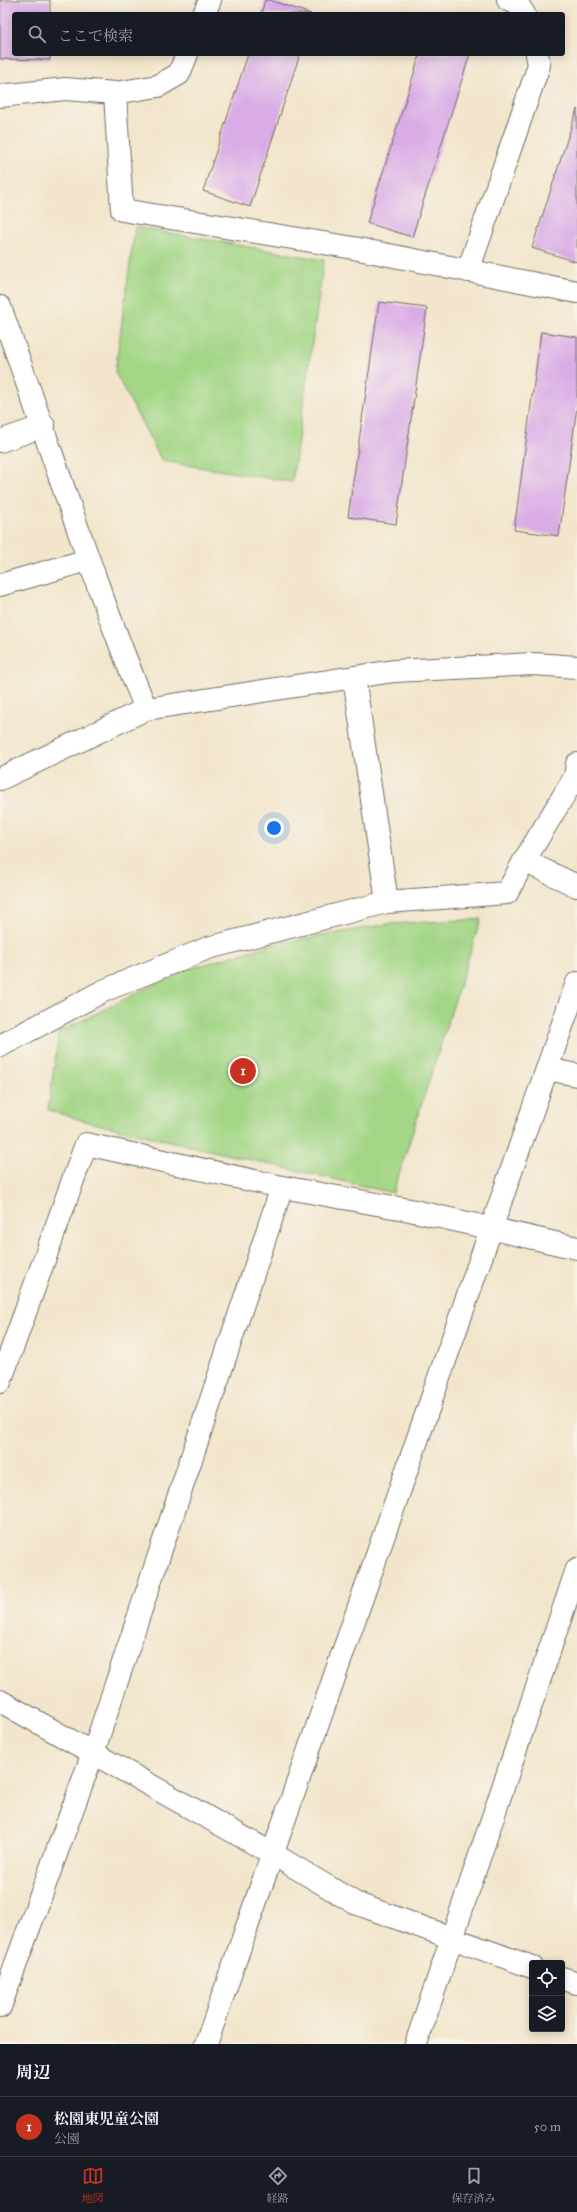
<!DOCTYPE html>
<html lang="ja">
<head>
<meta charset="utf-8">
<style>
	body { margin:0; font-family:"IM FELL Great Primer","Noto Serif JP",serif; background:#20242c; color:#f1f3f6 }
	.controls { position:absolute; right:12px; bottom:12px; display:grid; overflow:hidden; border-radius:4px; box-shadow:0 2px 10px #0003 }
	.controls button { width:36px; height:36px; display:grid; place-items:center; padding:0; border:0; border-bottom:1px solid #363941; background:#171b24; color:#f1f3f6; font:20px sans-serif }
	.you { position:absolute; left:274px; top:828px; width:14px; height:14px; margin:-10px; border:3px solid #fff; border-radius:50%; background:#1a73e8; box-shadow:0 0 0 6px #1a73e833 }
	.badge { display:grid; place-items:center; width:26px; height:26px; border-radius:50%; background:#c8321e; color:#fff; font-size:13px; font-weight:700 }
	.pin { position:absolute; translate:-50% -50%; border:2px solid #fff; box-shadow:0 1px 4px #0006 }
	.list { margin:0; padding:0; list-style:none }
	h2 { display:flex; justify-content:space-between; align-items:center; height:52px; margin:0; padding:0 16px; font-size:17px }
	h2 small { font-size:13px; font-weight:400; color:#9ea1a6 }
	.list li { display:grid; grid-template-columns:26px 1fr auto; gap:12px; align-items:center; box-sizing:border-box; height:60px; padding:0 16px; border-top:1px solid #363941 }
	.list b { display:block; font-size:15px; white-space:nowrap }
	.list p { margin:0; font-size:13px; white-space:nowrap; color:#9ea1a6 }
	.list em { font-size:13px; font-style:normal; color:#9ea1a6 }
	.icon { flex:none; width:22px; height:22px; fill:none; stroke:currentColor; stroke-width:2; stroke-linecap:round; stroke-linejoin:round }
	.map { position:relative; flex:none; width:577px; height:2044px; overflow:hidden }
	.search { position:absolute; background:#171b24; box-shadow:0 2px 10px #0003; left:12px; right:12px; top:12px; height:44px; display:flex; align-items:center; gap:10px; box-sizing:border-box; padding:0 14px; border-radius:4px; color:#9ea1a6; font-size:15px }
	.sheet { height:112px; background:#171b24 }
	nav { display:flex; justify-content:space-around; align-items:center; box-sizing:border-box; height:56px; border-top:1px solid #363941; background:#171b24; font-size:11px; color:#9ea1a6 }
	nav a { display:grid; justify-items:center; gap:2px }
	nav .on { color:#c8321e }
	.map>svg:first-child { display:block }
</style>
</head>
<body>
<div class="map">
<svg width="577" height="2044" viewBox="0 0 577 2044">
	<rect width="100%" height="100%" fill="#f7f3e8"/>
	<filter id="ink" filterUnits="userSpaceOnUse"><feTurbulence type="fractalNoise" baseFrequency=".025" numOctaves="2"/><feDisplacementMap in="SourceGraphic" scale="8" xChannelSelector="R" yChannelSelector="G"/><feConvolveMatrix kernelMatrix="1 2 1 2 8 2 1 2 1" color-interpolation-filters="sRGB"/></filter>
	<filter id="wash" filterUnits="userSpaceOnUse"><feTurbulence type="fractalNoise" baseFrequency=".012" numOctaves="4" result="noise"/><feDisplacementMap in="SourceGraphic" scale="16" xChannelSelector="R" yChannelSelector="G"/><feGaussianBlur stdDeviation="0.9" result="paint"/><feColorMatrix in="noise" values="0 0 0 0 0 0 0 0 0 0 0 0 0 0 0 0 0 1.4 0 .05"/><feComposite in="paint" operator="in"/></filter>
	<g filter="url(#wash)">
		<rect width="100%" height="100%" fill="#f2e5cb"/>
		<path fill="#a3d686" stroke="#678058" d="M135,227L324,260L292,482L162,461L115,372Z
			M481,919L393,1193L88,1122L48,1110L59,1032L181,971L275,944L388,924Z"/>
		<g id="blocks">
			<path fill="#d9ace6" d="M0,0H50V14H14V54H50V60L0,59Z
				M265,0H269L311,14H261Z
				M248,54H300L250,207L203,191Z
				M420,54H470L412,237L367,223Z
				M577,109V262L532,248Z
				M379,302L427,308L396,524L348,517Z
				M541,332L577,337V407L559,536L514,530Z"/>
		</g>
	</g>
	<g filter="url(#ink)">
		<use href="#blocks" fill-opacity="0" stroke="#716c63" stroke-width="1"/>
		<g fill="none" stroke-linecap="round" stroke-linejoin="round">
			<g stroke="#716c63" stroke-width="24">
				<path id="minor" d="M508,0L517,3L524,14
					M204,14L210,0
					M115,93L158,86L179,74L187,54
					M0,96L65,89L115,93L122,210L348,247L577,292
					M468,271L539,65L537,54
					M0,307C49,441 91,577 146,709
					M0,441L44,426
					M0,585L88,560
					M0,779L146,709L394,671L534,664L577,667
					M524,861L577,886
					M387,902L507,893L524,861L575,777L577,764
					M0,1046L103,991L208,948L387,902L354,677
					M547,1069L577,1075
					M282,1187L410,1210L577,1248
					M0,1382L86,1144L282,1187L93,1753L0,2007
					M0,1701L273,1854L355,1903L532,1967
					M562,1978L577,1983
					M206,2044L577,983
					M416,2044L577,1569"/>
			</g>
			<use href="#minor" stroke="#fff" stroke-width="22"/>
		</g>
	</g>
</svg>
<div class="controls">
<button><svg class="icon" aria-label="locate" viewBox="0 0 24 24"><circle cx="12" cy="12" r="6"/><path d="M12 2v4M12 18v4M2 12h4M18 12h4"/></svg></button>
<button><svg class="icon" aria-label="layers" viewBox="0 0 24 24"><path d="M12 4l9 5-9 5-9-5zM3 14l9 5 9-5"/></svg></button>
</div>
<div class="you"></div>
<div class="pin badge" style="left:243px;top:1071px">1</div>
<div class="search"><svg class="icon" aria-label="search" viewBox="0 0 24 24"><circle cx="10" cy="10" r="6"/><path d="M15 15l6 6"/></svg>ここで検索</div>
</div>
<section class="sheet">
<h2>周辺<small></small></h2>
<ul class="list">
<li><span class="badge">1</span><div><b>松園東児童公園</b><p>公園</p></div><em>50 m</em></li>
</ul>
</section>
<nav>
<a class="on"><svg class="icon" aria-label="map" viewBox="0 0 24 24"><path d="M3 6l6-2 6 2 6-2v14l-6 2-6-2-6 2zM9 4v14M15 6v14"/></svg>地図</a>
<a><svg class="icon" aria-label="directions" viewBox="0 0 24 24"><path d="M12 3l9 9-9 9-9-9zM9 14v-3h6M13 9l2 2-2 2"/></svg>経路</a>
<a><svg class="icon" aria-label="saved" viewBox="0 0 24 24"><path d="M7 4h10v16l-5-4-5 4z"/></svg>保存済み</a>
</nav>
</body>
</html>
